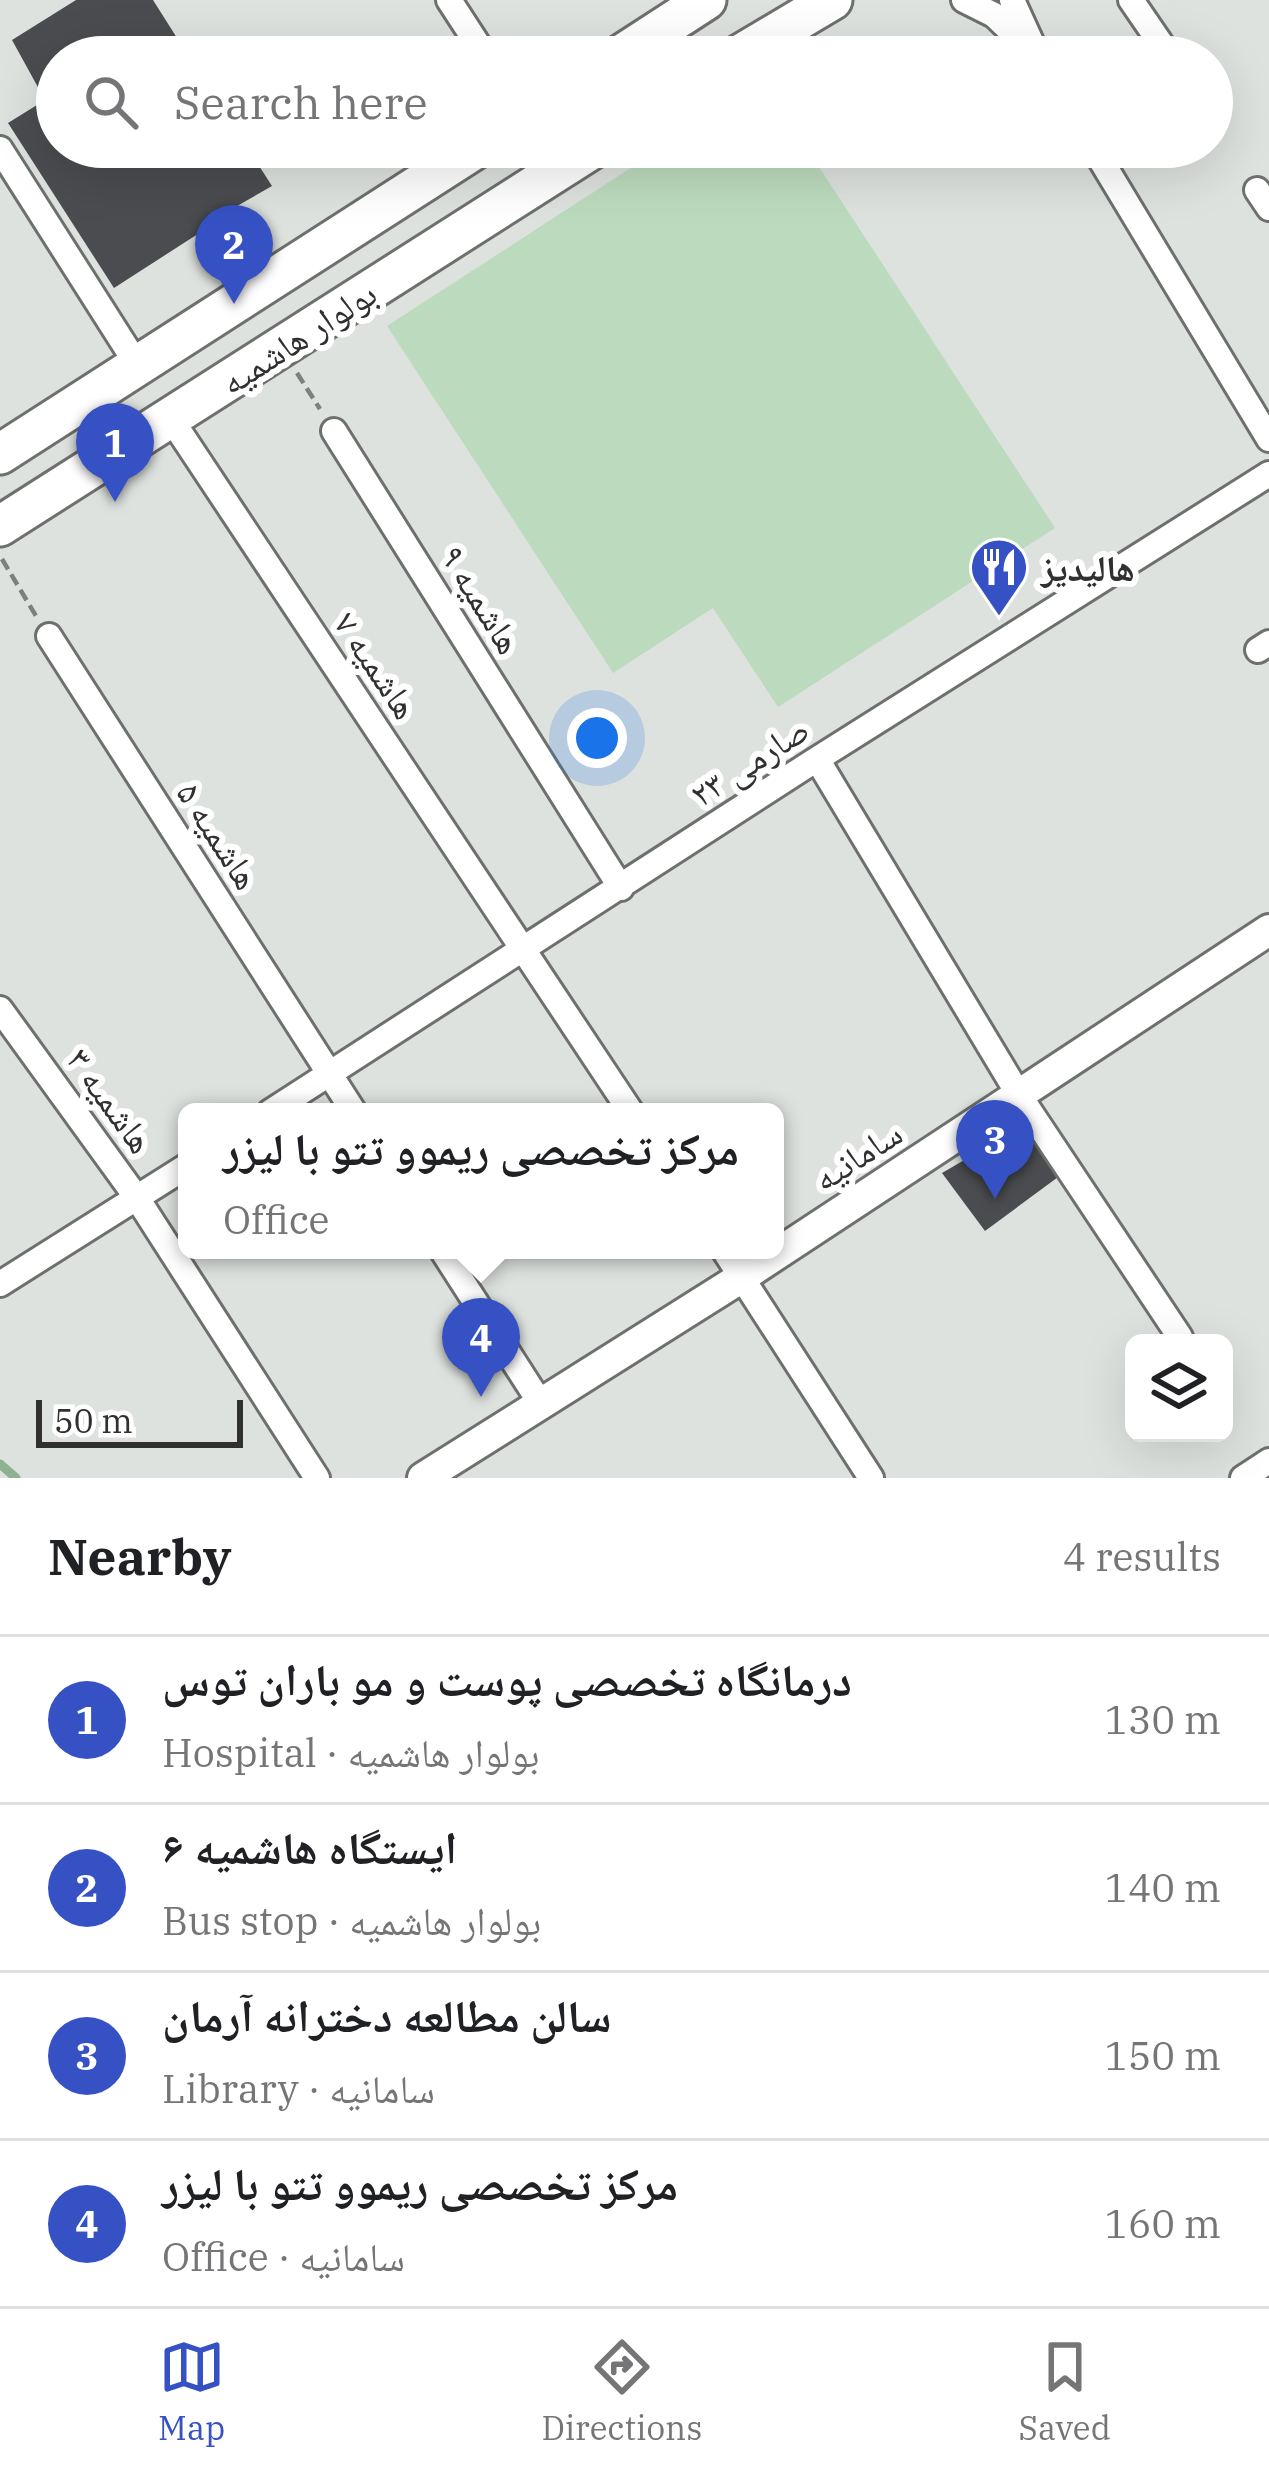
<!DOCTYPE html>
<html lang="en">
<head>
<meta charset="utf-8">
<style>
	body { margin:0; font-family:"IBM Plex Serif","Noto Naskh Arabic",serif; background:#f6f6f6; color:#202124 }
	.controls { position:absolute; right:36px; bottom:36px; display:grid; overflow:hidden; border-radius:18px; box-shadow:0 12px 48px #0002 }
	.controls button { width:108px; height:108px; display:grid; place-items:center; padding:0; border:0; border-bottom:3px solid #e0e0e0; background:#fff; color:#202124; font:60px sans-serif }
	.scale { position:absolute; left:36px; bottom:30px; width:207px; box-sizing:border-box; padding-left:12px; border:6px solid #2f302f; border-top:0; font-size:33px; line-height:42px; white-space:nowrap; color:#2f302f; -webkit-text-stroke:9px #fff; paint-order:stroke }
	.you { position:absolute; left:597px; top:738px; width:42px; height:42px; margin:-30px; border:9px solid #fff; border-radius:50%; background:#1a73e8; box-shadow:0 0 0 18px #1a73e833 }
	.badge { display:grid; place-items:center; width:78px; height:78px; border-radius:50%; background:#3551c3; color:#fff; font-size:39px; font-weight:700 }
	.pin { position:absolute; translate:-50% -99px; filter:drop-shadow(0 3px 6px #0008) }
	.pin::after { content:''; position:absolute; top:63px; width:42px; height:36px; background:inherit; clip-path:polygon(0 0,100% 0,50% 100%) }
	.popup { position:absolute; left:178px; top:1103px; width:606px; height:156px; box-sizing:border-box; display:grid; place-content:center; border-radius:18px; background:#fff; filter:drop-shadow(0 3px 9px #0005); font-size:39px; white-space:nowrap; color:#757577 }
	.popup b { font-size:45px; color:#202124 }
	.popup::after { content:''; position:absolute; left:50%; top:100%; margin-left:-24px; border:24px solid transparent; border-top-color:#fff }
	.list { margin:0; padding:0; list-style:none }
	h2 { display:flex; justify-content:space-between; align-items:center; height:156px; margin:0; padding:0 48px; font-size:51px }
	h2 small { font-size:39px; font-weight:400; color:#757577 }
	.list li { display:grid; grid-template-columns:78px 1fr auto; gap:36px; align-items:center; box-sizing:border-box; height:168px; padding:0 48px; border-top:3px solid #e0e0e0 }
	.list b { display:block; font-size:45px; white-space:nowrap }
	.list p { margin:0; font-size:39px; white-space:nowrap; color:#757577 }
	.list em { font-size:39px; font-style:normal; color:#757577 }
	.icon { flex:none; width:66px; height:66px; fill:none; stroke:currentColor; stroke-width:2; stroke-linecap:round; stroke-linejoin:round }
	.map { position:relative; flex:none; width:1269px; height:1478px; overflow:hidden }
	.search { position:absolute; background:#fff; box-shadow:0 12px 48px #0002; left:36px; right:36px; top:36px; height:132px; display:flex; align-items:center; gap:30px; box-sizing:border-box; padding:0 42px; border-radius:66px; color:#757577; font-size:45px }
	.sheet { height:828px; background:#fff }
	nav { display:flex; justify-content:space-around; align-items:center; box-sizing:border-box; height:168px; border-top:3px solid #e0e0e0; background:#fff; font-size:33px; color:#757577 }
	nav a { display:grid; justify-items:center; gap:6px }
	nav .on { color:#3551c3 }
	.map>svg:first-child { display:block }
</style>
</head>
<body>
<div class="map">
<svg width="1269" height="1478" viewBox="0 0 1269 1478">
	<rect width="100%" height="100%" fill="#dee2de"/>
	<path fill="#bcdbbe" d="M663,147H806L1055,528L778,707L713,608L613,673L387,326Z"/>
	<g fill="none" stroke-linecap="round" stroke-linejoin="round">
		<path stroke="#8eb190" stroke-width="9" d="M0,1464L16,1478"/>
	</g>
	<path fill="#4b4c4f" d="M76,0H153L189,57H57V147H247L272,186L216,218L218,221L114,288L8,123L45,100L12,40Z
		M1035,1119L1069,1169L985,1231L942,1173Z"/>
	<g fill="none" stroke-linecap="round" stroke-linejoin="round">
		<g stroke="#6d706d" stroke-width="30">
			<path id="minor" d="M449,0L486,57
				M964,0L994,15L1038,57
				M1012,0L1032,44
				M1131,0L1170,57
				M1093,147L1269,439
				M0,149L138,366
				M1257,190L1269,208
				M171,419L631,1112
				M334,431L621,888
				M49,636L354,1112
				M1258,650L1269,643
				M817,759L1019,1095L1180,1337
				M0,1009L137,1198L317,1478
				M270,1112L817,759L1269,474
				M442,1250L541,1404
				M724,1250L871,1478
				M0,1284L187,1166
				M1243,1478L1269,1461"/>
		</g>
		<g stroke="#6d706d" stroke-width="36">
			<path id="tertiary" d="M423,1478L742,1277L1269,930"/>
		</g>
		<g stroke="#6d706d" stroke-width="45">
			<path id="primary" d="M618,57L706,0
				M736,57L832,0
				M0,454L478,147
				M0,526L595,147"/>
		</g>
		<path stroke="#7e807e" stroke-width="4.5" stroke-dasharray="12 6" stroke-linecap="butt" d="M297,373L320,409
			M2,559L36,616"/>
		<use href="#minor" stroke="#fff" stroke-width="24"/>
		<use href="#tertiary" stroke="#fff" stroke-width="30"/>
		<use href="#primary" stroke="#fff" stroke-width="39"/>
	</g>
	<defs>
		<g id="restaurant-pin" transform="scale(3)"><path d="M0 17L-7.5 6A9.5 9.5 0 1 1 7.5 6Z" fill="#3551c3" stroke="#fff"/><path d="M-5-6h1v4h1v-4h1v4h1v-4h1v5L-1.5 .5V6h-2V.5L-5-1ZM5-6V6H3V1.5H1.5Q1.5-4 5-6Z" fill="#fff"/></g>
	</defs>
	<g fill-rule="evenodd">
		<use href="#restaurant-pin" x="999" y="567"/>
	</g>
	<g text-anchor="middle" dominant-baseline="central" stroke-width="12" stroke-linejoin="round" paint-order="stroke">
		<g font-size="36" fill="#2f302f" stroke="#fff">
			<text transform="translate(298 337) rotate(-33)">بولوار هاشمیه</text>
			<text transform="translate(482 599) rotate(58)">هاشمیه ۹</text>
			<text transform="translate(377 665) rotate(56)">هاشمیه ۷</text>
			<text transform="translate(749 761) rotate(-33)">صارمی ۲۳</text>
			<text transform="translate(219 835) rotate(57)">هاشمیه ۵</text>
			<text transform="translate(111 1100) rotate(54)">هاشمیه ۳</text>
			<text transform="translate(857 1155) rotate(-33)">سامانیه</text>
		</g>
		<g font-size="36" font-weight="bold" fill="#2f302f" stroke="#fff" text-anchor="start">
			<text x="1041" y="567">هالیدیز</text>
		</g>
	</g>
</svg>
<div class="controls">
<button><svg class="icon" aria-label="layers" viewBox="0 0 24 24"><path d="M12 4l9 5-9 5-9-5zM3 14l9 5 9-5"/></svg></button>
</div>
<div class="scale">50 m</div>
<div class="you"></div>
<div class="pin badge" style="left:115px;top:502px">1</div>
<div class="pin badge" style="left:234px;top:304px">2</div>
<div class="pin badge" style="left:995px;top:1199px">3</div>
<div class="pin badge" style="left:481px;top:1397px">4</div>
<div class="popup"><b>مرکز تخصصی ریموو تتو با لیزر</b>Office</div>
<div class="search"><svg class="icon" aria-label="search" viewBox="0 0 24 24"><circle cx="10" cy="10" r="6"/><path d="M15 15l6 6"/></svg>Search here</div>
</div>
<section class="sheet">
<h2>Nearby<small>4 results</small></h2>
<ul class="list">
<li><span class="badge">1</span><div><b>درمانگاه تخصصی پوست و مو باران توس</b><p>Hospital · بولوار هاشمیه</p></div><em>130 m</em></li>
<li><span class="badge">2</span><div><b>ایستگاه هاشمیه ۶</b><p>Bus stop · بولوار هاشمیه</p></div><em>140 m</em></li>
<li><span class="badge">3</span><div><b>سالن مطالعه دخترانه آرمان</b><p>Library · سامانیه</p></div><em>150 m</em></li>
<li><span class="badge">4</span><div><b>مرکز تخصصی ریموو تتو با لیزر</b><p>Office · سامانیه</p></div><em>160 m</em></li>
</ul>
</section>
<nav>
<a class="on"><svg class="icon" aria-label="map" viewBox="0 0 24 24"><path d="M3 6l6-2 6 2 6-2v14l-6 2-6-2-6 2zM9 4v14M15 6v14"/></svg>Map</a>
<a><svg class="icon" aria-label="directions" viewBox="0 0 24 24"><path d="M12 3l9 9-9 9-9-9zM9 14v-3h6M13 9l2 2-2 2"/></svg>Directions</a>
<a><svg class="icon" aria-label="saved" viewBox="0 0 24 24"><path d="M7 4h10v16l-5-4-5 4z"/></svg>Saved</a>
</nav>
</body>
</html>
